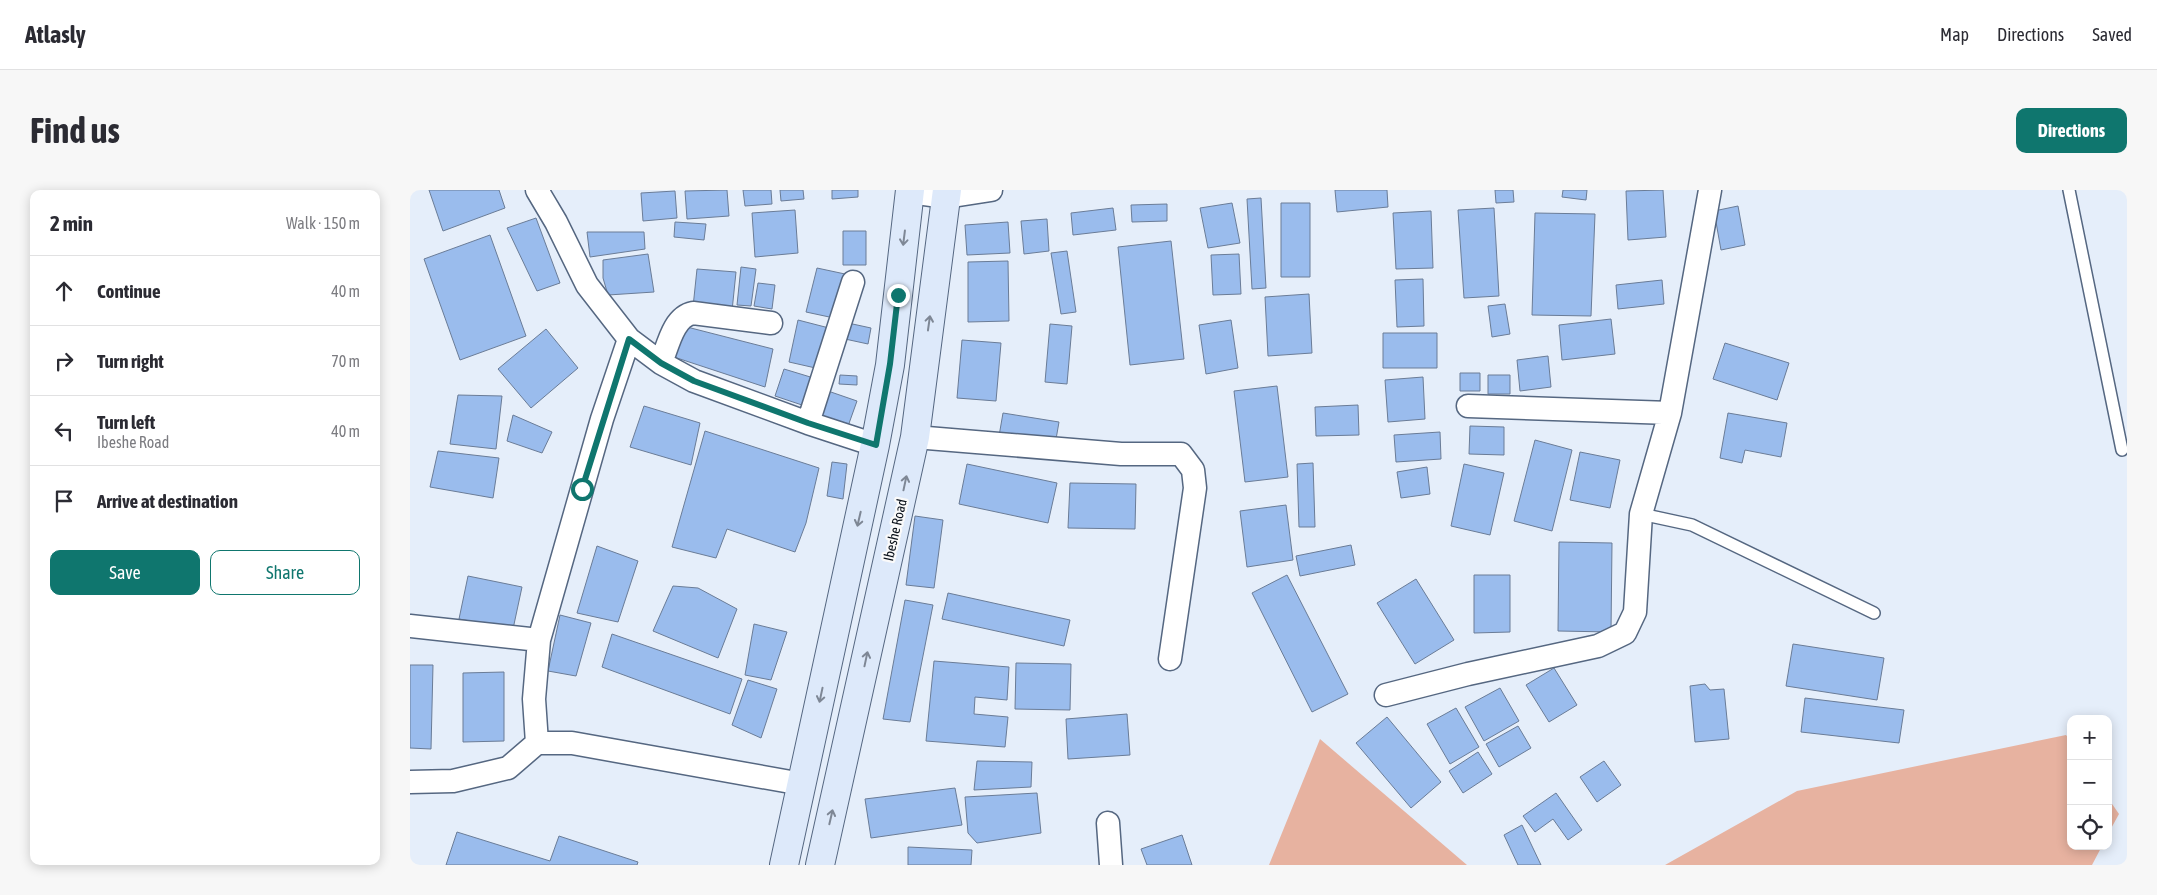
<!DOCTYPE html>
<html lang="en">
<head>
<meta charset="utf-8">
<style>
	body { margin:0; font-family:"Asap Condensed",sans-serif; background:#f7f7f7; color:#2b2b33 }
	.controls { position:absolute; right:15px; bottom:15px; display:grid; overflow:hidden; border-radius:10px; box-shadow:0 2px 12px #0003 }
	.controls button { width:45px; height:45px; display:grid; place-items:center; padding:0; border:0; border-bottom:1px solid #e1e1e2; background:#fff; color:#2b2b33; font:25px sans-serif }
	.stop { position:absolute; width:15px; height:15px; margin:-11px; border:4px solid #0f766e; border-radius:50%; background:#fff }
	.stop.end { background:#0f766e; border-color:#fff; box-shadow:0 1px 5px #0008 }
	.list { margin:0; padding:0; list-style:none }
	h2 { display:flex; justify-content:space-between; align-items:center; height:65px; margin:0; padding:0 20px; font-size:21px }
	h2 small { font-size:16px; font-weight:400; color:#7c7c81 }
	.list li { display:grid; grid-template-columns:32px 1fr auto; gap:15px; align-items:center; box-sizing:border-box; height:70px; padding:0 20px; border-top:1px solid #e1e1e2 }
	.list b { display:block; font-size:19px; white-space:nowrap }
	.list p { margin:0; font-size:16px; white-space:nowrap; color:#7c7c81 }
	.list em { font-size:16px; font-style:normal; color:#7c7c81 }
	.actions { display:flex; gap:10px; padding:15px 20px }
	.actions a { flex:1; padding:11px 0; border:1px solid #0f766e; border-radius:10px; text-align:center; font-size:18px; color:#0f766e }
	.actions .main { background:#0f766e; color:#fff }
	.icon { flex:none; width:28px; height:28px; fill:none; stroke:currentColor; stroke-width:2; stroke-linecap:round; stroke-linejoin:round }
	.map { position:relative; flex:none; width:1717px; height:675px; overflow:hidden; border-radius:10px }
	header { display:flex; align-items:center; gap:30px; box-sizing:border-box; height:70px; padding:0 25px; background:#fff; border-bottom:1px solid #e1e1e2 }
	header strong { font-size:24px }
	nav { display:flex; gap:28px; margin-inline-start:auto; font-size:18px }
	.intro { display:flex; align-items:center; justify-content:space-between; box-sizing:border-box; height:120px; padding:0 30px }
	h1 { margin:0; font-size:35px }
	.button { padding:12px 22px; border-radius:10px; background:#0f766e; color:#fff; font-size:18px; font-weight:700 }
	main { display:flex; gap:30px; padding:0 30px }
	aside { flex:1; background:#fff; border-radius:10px; box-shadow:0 2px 12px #0003 }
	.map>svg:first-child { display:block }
</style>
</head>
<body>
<header>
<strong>Atlasly</strong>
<nav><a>Map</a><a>Directions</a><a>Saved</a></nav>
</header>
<div class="intro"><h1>Find us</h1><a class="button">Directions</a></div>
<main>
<aside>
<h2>2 min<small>Walk · 150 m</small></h2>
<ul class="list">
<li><svg class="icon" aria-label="ahead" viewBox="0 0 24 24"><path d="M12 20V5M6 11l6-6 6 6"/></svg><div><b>Continue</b></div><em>40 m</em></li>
<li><svg class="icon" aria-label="right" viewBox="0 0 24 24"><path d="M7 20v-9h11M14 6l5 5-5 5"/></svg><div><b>Turn right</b></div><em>70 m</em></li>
<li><svg class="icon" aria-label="left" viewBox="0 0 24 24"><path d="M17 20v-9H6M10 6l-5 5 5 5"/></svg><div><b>Turn left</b><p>Ibeshe Road</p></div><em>40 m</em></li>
<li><svg class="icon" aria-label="arrive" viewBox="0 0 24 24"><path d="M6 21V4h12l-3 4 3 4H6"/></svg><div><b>Arrive at destination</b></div></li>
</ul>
<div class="actions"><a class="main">Save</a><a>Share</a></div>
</aside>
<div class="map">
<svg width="1717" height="675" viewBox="0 0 1717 675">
	<rect width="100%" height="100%" fill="#e5eefa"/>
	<path fill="#e7b2a0" d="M1656,545L1661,551V656H1692L1682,675H1255L1387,601Z
		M910,549L1057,675H859Z
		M1698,608L1709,624L1698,644Z"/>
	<path fill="#9abced" stroke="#6a7c97" d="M19,0H89L95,18L33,41Z
		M317,0L319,26L277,29L275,1Z
		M333,0H361L362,14L335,16Z
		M370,0H393L394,9L371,11Z
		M422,0H448V7L422,9Z
		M925,0H977L978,17L927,22Z
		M1085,0H1103L1104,12L1086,13Z
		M1153,0H1177L1176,10L1152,7Z
		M1253,0L1256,47L1218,50L1216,1Z
		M265,1L267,28L233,31L231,3Z
		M851,8L856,98L842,99L837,9Z
		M822,13L830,53L798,58L790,18Z
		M871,13H900V87H871Z
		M757,14V31L722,32L721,15Z
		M1328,16L1335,55L1311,60L1304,21Z
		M703,18L706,40L663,45L661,23Z
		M1084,18L1089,106L1054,108L1048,20Z
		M385,20L388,63L345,67L342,23Z
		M1021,21L1023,78L986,79L983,23Z
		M1125,23L1185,24L1181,126L1122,125Z
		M126,28L150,93L127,101L97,38Z
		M637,29L639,61L614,64L611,31Z
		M265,32L296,34L294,50L264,47Z
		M598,32L600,63L557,65L555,35Z
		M433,41H456V75H433Z
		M177,42H234L235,59L180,67Z
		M80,45L116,146L50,170L14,69Z
		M761,51L774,169L720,175L708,57Z
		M657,61L666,122L651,124L641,63Z
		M238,64L244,102L198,105L193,88V70Z
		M829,64L831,104L803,105L801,65Z
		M598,71L599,131L558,132V72Z
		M331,77L346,79L341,116L327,115Z
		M407,78L435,84L424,128L396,122Z
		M287,79L326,82L322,121L283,117Z
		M1013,89L1014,136L987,137L985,90Z
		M1252,90L1254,114L1208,119L1206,95Z
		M348,93L365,95L362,119L344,116Z
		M899,104L902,163L858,166L855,107Z
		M1095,114L1100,144L1082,147L1078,116Z
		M1201,129L1205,164L1152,170L1149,135Z
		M388,130L419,138L410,179L379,172Z
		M821,130L828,178L796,184L789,135Z
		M438,133L461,138L458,154L435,149Z
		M640,134L662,136L657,194L635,192Z
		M277,137L363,159L355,197L264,167L266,154Z
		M136,139L168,178L121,218L88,179Z
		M973,143H1027V178H973Z
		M552,150L591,153L586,211L547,208Z
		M1315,153L1379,173L1367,210L1303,189Z
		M1138,166L1141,197L1110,201L1107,170Z
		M374,179L407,189L398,217L365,206Z
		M1050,183H1070V201H1050Z
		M430,185L447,186V195L429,194Z
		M1078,185H1100V204H1078Z
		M1013,187L1015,229L978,232L975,190Z
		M867,196L878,287L835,292L824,201Z
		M418,201L447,211L437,239L408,229Z
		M48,205L92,206L86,259L40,254Z
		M948,215L949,245L906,246L905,217Z
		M234,216L290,233L281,275L220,257Z
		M593,223L649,232L645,255L589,246Z
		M1318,223L1377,233L1371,267L1335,260L1332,273L1310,268Z
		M103,225L142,242L132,263L97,251Z
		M1060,236L1094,237V265L1059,264Z
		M295,241L409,278L396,333L385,362L317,339L306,368L262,357Z
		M1030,242L1031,269L986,272L984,245Z
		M1125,250L1162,260L1142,341L1104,331Z
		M28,261L89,268L83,308L20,297Z
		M1170,262L1210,270L1200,318L1160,310Z
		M422,272L437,274L433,309L417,306Z
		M903,273L905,337H889L887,274Z
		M557,274L647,293L638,333L549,314Z
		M1054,274L1094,283L1080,345L1041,336Z
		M1017,277L1020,304L991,308L987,282Z
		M660,293L726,294L725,339L658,338Z
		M876,315L883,370L837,377L830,321Z
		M505,326L533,330L524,398L496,395Z
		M1149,352L1202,353L1201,442L1148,441Z
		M941,355L945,375L890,386L886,366Z
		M187,356L228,371L208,432L167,423Z
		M877,385L938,504L902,522L842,403Z
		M1064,385H1100V442L1064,443Z
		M58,386L112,397L103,439L49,429Z
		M1006,389L1044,450L1005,474L967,413Z
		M263,396L288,398L327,419L308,468L243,441Z
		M538,403L660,430L654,456L532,429Z
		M495,410L523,415L500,532L473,529Z
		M150,425L181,433L166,486L138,481Z
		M344,434L377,442L361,490L335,485Z
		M202,444L332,489L320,524L192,477Z
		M1383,454L1474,468L1467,510L1376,496Z
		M524,471L599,477L597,510L565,507L564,524L598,527L595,557L516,551Z
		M606,473L661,474L660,520L605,519Z
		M0,475H23L21,559L0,558Z
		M1144,478L1167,515L1139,532L1116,495Z
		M94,482V551L53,552V483Z
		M338,490L367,499L351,548L322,535Z
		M1295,494L1300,500L1314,499L1319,549L1285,552L1280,496Z
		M1090,498L1109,531L1074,551L1055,517Z
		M1395,508L1494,520L1489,553L1391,542Z
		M1046,518L1069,557L1040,574L1017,534Z
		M717,524L720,565L658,569L656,529Z
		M977,527L1031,592L1001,618L946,553Z
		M1108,536L1121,558L1089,577L1076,554Z
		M1068,562L1082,584L1053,603L1039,581Z
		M567,571L622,572L621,597L564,600Z
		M1194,571L1211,595L1187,612L1170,587Z
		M545,598L552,635L461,648L455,609Z
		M627,603L631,643L567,653L558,643L555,607Z
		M1146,603L1172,640L1158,650L1143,629L1125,642L1113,626Z
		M1112,635L1131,675H1108L1094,645Z
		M47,642L140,671L149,646L228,672L227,675H36Z
		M772,645L782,675H737L731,659Z
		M498,657L562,660L561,675H498Z"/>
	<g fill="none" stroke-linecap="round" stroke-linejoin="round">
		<g stroke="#556781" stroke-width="14">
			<path id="service" d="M1659,0L1712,260
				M1231,324L1282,335L1464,423"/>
		</g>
		<g stroke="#556781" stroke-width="25">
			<path id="minor" d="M127,0L146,32L177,95L219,149L251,173L284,191L398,233L465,255
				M500,2L536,7L581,0
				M251,173C258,156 263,127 283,123L361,133
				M1058,216L1260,223
				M398,233L443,92
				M505,247L711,264H771L783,280L785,298L760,469
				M0,436L129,450
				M976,505L1058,484L1188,456L1215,443L1225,422L1231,324L1260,223L1300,0
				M127,553L124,509L129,450L192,229L219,149
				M0,592L43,591L98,578L127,553H162L392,594
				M698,633L701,675"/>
		</g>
		<g stroke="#556781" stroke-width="30">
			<path id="secondary" d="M374,675L465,255L480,175L500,0
				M410,675L505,247L537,0"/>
		</g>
		<use href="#service" stroke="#fff" stroke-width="11"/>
		<use href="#minor" stroke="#fff" stroke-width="22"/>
		<use href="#secondary" stroke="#dde9fa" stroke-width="28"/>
	</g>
	<defs><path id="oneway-shaft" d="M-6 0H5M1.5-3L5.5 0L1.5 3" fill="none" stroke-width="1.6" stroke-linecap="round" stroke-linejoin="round" transform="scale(1.25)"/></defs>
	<g stroke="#7e8795">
		<use href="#oneway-shaft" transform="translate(494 48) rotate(97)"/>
		<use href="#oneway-shaft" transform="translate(519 133) rotate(-82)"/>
		<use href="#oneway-shaft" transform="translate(495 293) rotate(-78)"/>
		<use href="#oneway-shaft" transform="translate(449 329) rotate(103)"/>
		<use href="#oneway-shaft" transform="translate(456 469) rotate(-78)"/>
		<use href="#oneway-shaft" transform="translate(411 505) rotate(102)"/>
		<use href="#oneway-shaft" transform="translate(421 627) rotate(-77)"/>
	</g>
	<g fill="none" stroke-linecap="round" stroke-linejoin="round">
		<path stroke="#0f766e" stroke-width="6" d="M172,299L219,149L251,173L284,191L398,233L466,255L480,174L488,105"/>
	</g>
	<g text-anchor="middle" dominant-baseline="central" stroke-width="4.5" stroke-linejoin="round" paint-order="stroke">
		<g font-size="14" fill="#09101a" stroke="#fafafa">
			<text transform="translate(485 340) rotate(-77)">Ibeshe Road</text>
		</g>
	</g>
</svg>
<div class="controls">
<button>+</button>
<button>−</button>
<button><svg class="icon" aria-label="locate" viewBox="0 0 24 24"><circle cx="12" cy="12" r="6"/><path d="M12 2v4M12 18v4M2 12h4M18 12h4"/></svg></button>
</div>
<div class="stop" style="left:172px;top:299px"></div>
<div class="stop end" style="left:488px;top:105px"></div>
</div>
</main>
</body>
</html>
